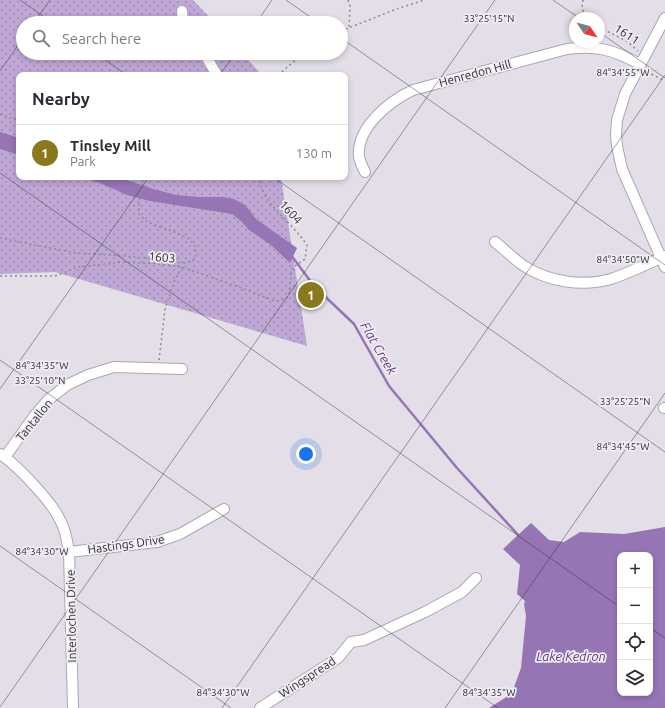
<!DOCTYPE html>
<html lang="en">
<head>
<meta charset="utf-8">
<style>
	body { margin:0; font-family:Ubuntu,sans-serif; background:#f2f2f3; color:#2b2b33 }
	.controls { position:absolute; right:12px; bottom:12px; display:grid; overflow:hidden; border-radius:8px; box-shadow:0 2px 6px #0003 }
	.controls button { width:36px; height:36px; display:grid; place-items:center; padding:0; border:0; border-bottom:1px solid #e1e1e2; background:#fff; color:#2b2b33; font:20px sans-serif }
	.compass { position:absolute; left:569px; top:12px; width:36px; height:36px; border-radius:50%; background:#fff; box-shadow:0 2px 6px #0003; rotate:125deg }
	.you { position:absolute; left:306px; top:454px; width:14px; height:14px; margin:-10px; border:3px solid #fff; border-radius:50%; background:#1a73e8; box-shadow:0 0 0 6px #1a73e833 }
	.badge { display:grid; place-items:center; width:26px; height:26px; border-radius:50%; background:#8a781c; color:#fff; font-size:13px; font-weight:700 }
	.pin { position:absolute; translate:-50% -50%; border:2px solid #fff; box-shadow:0 1px 4px #0006 }
	.list { margin:0; padding:0; list-style:none }
	h2 { display:flex; justify-content:space-between; align-items:center; height:52px; margin:0; padding:0 16px; font-size:17px }
	h2 small { font-size:13px; font-weight:400; color:#7c7c81 }
	.list li { display:grid; grid-template-columns:26px 1fr auto; gap:12px; align-items:center; box-sizing:border-box; height:56px; padding:0 16px; border-top:1px solid #e1e1e2 }
	.list b { display:block; font-size:15px; white-space:nowrap }
	.list p { margin:0; font-size:13px; white-space:nowrap; color:#7c7c81 }
	.list em { font-size:13px; font-style:normal; color:#7c7c81 }
	.icon { flex:none; width:22px; height:22px; fill:none; stroke:currentColor; stroke-width:2; stroke-linecap:round; stroke-linejoin:round }
	.map { position:relative; flex:none; width:665px; height:708px; overflow:hidden }
	.search { position:absolute; background:#fff; box-shadow:0 2px 6px #0003; left:16px; top:16px; width:332px; height:44px; display:flex; align-items:center; gap:10px; box-sizing:border-box; padding:0 14px; border-radius:22px; color:#7c7c81; font-size:15px }
	.panel { position:absolute; background:#fff; box-shadow:0 2px 6px #0003; left:16px; top:72px; width:332px; height:108px; border-radius:8px }
	.map>svg:first-child { display:block }
</style>
</head>
<body>
<div class="map">
<svg width="665" height="708" viewBox="0 0 665 708">
	<defs>
		<pattern id="grass-dots" width="8" height="8" patternUnits="userSpaceOnUse"><rect width="8" height="8" fill="#bfa8d6"/><path d="M2 2h.1M6 6h.1" fill="none" stroke="#9c89ae" stroke-width="1.8" stroke-linecap="round"/></pattern>
	</defs>
	<rect width="100%" height="100%" fill="#e3dee7"/>
	<path fill="url(#grass-dots)" d="M0,0H193L215,23H23V53H242L262,75H19V177H281L307,346L55,272L0,274Z"/>
	<path fill="#9675b4" fill-rule="evenodd" d="M0,132L19,138V155L0,149Z
		M80,177H118L153,189L176,195L199,197H223L234,199L245,205L256,219L297,248L290,263L271,245L249,230L241,221L232,214L150,201L127,195L100,183Z
		M531,523L549,540L564,542L580,532L624,534L665,527V708H489L508,696L513,690L521,668L526,616L524,604L525,601L517,594L520,565L503,549ZM620,555H650V693H620Z"/>
	<g fill="none" stroke-linecap="round" stroke-linejoin="round">
		<path stroke="#9675b4" stroke-width="2.5" d="M291,255L314,286L354,324L389,386L457,468L520,537"/>
		<g stroke="#aba7af" stroke-width="12">
			<path id="minor" d="M182,11L183,23
				M665,18L625,94L617,120L616,134L617,146L622,169L665,267
				M204,53L217,75
				M365,172C363,168 360,162 359,157C356,127 390,101 413,90L567,49C598,45 613,50 640,64
				M495,242C505,250 514,259 524,266C549,282 582,287 611,279C629,273 647,264 665,256
				M664,408H665
				M0,454C17,465 52,502 60,520C66,530 67,541 69,552L73,708
				M5,457L35,415L48,400L67,385L88,375L114,367L182,369
				M69,552L157,542L180,534L224,509
				M260,708L338,658L351,642L364,640L425,612L462,592L476,578"/>
		</g>
		<path stroke="#8d8a90" stroke-width="1.5" stroke-dasharray="2 3" stroke-linecap="butt" d="M348,0L350,6L349,28
			M583,0L582,8L586,18
			M599,27L628,42L638,51
			M341,31L399,8L425,0
			M647,72L665,81
			M278,75L304,53
			M0,114L19,121
			M0,238L76,253L126,256L184,263L193,261C208,235 161,230 146,221C144,219 141,216 139,214V202L144,177
			M0,276H55L78,267L123,262L160,264L182,267L233,285L275,301L286,299L289,294L292,268L305,259L307,245C296,229 282,217 270,203C264,195 261,186 258,177
			M159,360L165,309L174,282L182,267"/>
		<use href="#minor" stroke="#fff" stroke-width="10"/>
	</g>
	<path fill="none" stroke="#302e32" stroke-width="1" stroke-opacity="0.45" d="M20,0L53,23M286,0L319,23M553,0L579,18M34,23L50,0M256,23L272,0M599,32L665,78M341,38L665,265M95,53L127,75M0,71L23,38M220,75L235,53M0,173L620,607M273,177L665,452M0,360L498,708M0,389L149,177M0,546L231,708M650,628L665,638M0,707L495,0M222,708L665,75M445,708L665,393"/>
	<g text-anchor="middle" dominant-baseline="central" stroke-width="3.5" stroke-linejoin="round" paint-order="stroke">
		<g font-size="12" fill="#302e32" stroke="#f0ecf4">
			<text transform="translate(627 34) rotate(33)">1611</text>
			<text transform="translate(475 73) rotate(-15)">Henredon Hill</text>
			<text transform="translate(291 212) rotate(47)">1604</text>
			<text transform="translate(162 257) rotate(5)">1603</text>
			<text transform="translate(34 420) rotate(-51)">Tantallon</text>
			<text transform="translate(126 544) rotate(-8)">Hastings Drive</text>
			<text transform="translate(71 616) rotate(-91)">Interlochen Drive</text>
			<text transform="translate(307 677) rotate(-33)">Wingspread</text>
		</g>
		<g font-size="13" font-style="italic" fill="#633885" stroke="#f0ecf4">
			<text transform="translate(379 348) rotate(60)">Flat Creek</text>
			<text x="571" y="656">Lake Kedron</text>
		</g>
	</g>
	<g font-size="10" text-anchor="middle" fill="#302e32" stroke="#f0ecf4" stroke-width="3.5" stroke-linejoin="round" paint-order="stroke">
		<text x="489" y="22">33°25'15"N</text>
		<text x="623" y="76">84°34'55"W</text>
		<text x="623" y="263">84°34'50"W</text>
		<text x="42" y="369">84°34'35"W</text>
		<text x="40" y="384">33°25'10"N</text>
		<text x="625" y="405">33°25'25"N</text>
		<text x="623" y="450">84°34'45"W</text>
		<text x="42" y="555">84°34'30"W</text>
		<text x="223" y="696">84°34'30"W</text>
		<text x="489" y="696">84°34'35"W</text>
	</g>
</svg>
<div class="controls">
<button>+</button>
<button>−</button>
<button><svg class="icon" aria-label="locate" viewBox="0 0 24 24"><circle cx="12" cy="12" r="6"/><path d="M12 2v4M12 18v4M2 12h4M18 12h4"/></svg></button>
<button><svg class="icon" aria-label="layers" viewBox="0 0 24 24"><path d="M12 4l9 5-9 5-9-5zM3 14l9 5 9-5"/></svg></button>
</div>
<svg class="compass" viewBox="-18 -18 36 36"><path d="M0-13l5 13h-10z" fill="#e53935"/><path d="M0 13l5-13h-10z" fill="#7c7c81"/></svg>
<div class="you"></div>
<div class="pin badge" style="left:311px;top:295px">1</div>
<div class="search"><svg class="icon" aria-label="search" viewBox="0 0 24 24"><circle cx="10" cy="10" r="6"/><path d="M15 15l6 6"/></svg>Search here</div>
<section class="panel">
<h2>Nearby<small></small></h2>
<ul class="list">
<li><span class="badge">1</span><div><b>Tinsley Mill</b><p>Park</p></div><em>130 m</em></li>
</ul>
</section>
</div>
</body>
</html>
